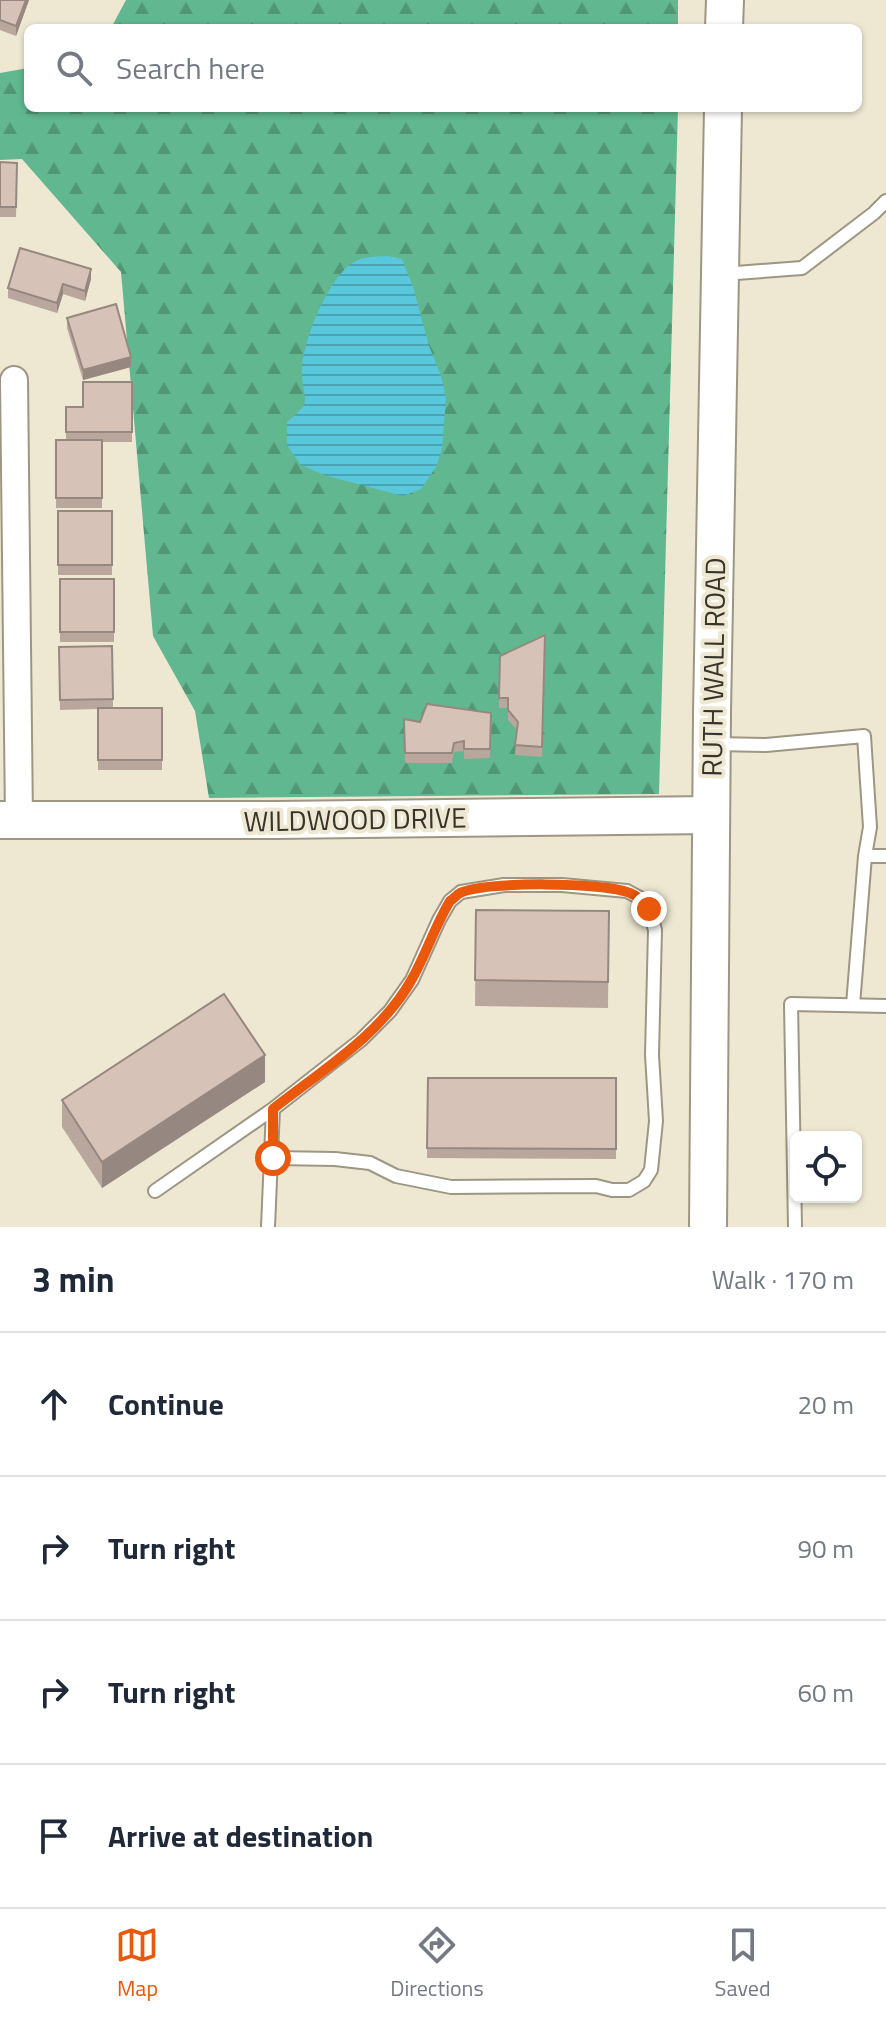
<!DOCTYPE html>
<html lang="en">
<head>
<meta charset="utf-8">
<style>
	body { margin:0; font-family:"Titillium Web",sans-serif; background:#f6f6f7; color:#1f2937 }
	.controls { position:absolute; right:24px; bottom:24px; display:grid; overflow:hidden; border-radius:12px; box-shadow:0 2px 6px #0004 }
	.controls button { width:72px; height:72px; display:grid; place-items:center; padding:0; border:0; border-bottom:2px solid #e0e1e3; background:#fff; color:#1f2937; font:40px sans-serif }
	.stop { position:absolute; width:24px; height:24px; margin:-18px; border:6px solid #ea580c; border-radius:50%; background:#fff }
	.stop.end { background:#ea580c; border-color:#fff; box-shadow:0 2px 8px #0008 }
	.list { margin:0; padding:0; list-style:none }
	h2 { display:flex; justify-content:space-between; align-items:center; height:104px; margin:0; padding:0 32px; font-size:34px }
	h2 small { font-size:26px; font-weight:400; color:#747a83 }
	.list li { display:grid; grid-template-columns:52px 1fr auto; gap:24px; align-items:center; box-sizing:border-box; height:144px; padding:0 32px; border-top:2px solid #e0e1e3 }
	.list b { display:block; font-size:30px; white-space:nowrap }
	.list em { font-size:26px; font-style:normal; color:#747a83 }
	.icon { flex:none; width:44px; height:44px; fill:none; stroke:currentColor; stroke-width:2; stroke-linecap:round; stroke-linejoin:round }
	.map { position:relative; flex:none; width:886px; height:1227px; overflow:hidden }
	.search { position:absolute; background:#fff; box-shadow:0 2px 6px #0004; left:24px; right:24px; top:24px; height:88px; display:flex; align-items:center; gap:20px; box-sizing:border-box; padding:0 28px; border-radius:12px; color:#747a83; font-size:30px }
	.sheet { height:680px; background:#fff }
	nav { display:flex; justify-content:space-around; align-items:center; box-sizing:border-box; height:112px; border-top:2px solid #e0e1e3; background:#fff; font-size:22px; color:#747a83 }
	nav a { display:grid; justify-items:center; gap:4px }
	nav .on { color:#ea580c }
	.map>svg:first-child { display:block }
</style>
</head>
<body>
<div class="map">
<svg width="886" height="1227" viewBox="0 0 886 1227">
	<defs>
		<pattern id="forest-firs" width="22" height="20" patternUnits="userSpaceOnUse" patternTransform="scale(2)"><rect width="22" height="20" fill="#61b78f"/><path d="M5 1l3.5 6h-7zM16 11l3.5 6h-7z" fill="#519675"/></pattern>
		<pattern id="water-rules" width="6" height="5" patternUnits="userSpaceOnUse" patternTransform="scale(2)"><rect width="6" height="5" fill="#5ac8dc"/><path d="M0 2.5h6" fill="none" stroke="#4ba3b3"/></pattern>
	</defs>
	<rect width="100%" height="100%" fill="#eee8d3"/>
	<path fill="url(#forest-firs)" d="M126,0H678V28H111Z
		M28,68V108H678L659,794L209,798L195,711L153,636L121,272L22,159L0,160V73Z"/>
	<path fill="url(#water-rules)" d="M388,256L402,259L413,287L429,346L441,376L446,398L442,449L436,467L421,489L403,496L324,475L301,465L287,445V422C314,400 303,403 302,374C301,345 327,280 352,263C363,256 375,257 388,256Z"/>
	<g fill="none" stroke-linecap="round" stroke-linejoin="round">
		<g stroke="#9c9683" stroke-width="16">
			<path id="lane" d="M723,274L802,268L874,213L886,201
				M715,744L766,745L864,736L870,827L865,856L853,1005
				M865,856H886
				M155,1191L273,1109L361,1040L390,1011L412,980L439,920L450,901L461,892L504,885H562L627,891L640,898L649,909L655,930L652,1055L656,1121L651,1170L644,1181L629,1190H612L596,1186L451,1187L396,1176L370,1163L335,1159L273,1158
				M268,1227L273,1109
				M795,1227L791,1004L886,1006"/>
		</g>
		<g stroke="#9c9683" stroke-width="30">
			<path id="street" d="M14,380L19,820"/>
		</g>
		<g stroke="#9c9683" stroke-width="40">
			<path id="secondary" d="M724,28L725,0
				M0,820H276L711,815
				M708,1227L712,713L723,108"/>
		</g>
		<use href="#lane" stroke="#fff" stroke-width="12"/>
		<use href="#street" stroke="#fff" stroke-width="26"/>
		<use href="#secondary" stroke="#fff" stroke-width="36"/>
	</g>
	<path fill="#b9a79d" d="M0,0H29L16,36L0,30Z
		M0,162L17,163L16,217H0Z
		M91,279L85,301L63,294L57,313L8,298V288Z
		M67,318L131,367L83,380L67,328Z
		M132,382V442H102V508H56V440H66V407H83Z
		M58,511H112V575H58Z
		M60,579H114V642H60Z
		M545,635L542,757L515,755L517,730L508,720V708H499L500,656Z
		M112,646L113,708H162V770H98V709L60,710L59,647Z
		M491,713L490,758L464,759V751L454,752L452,763H405L404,719L420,722Z
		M476,910L609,911L608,1008L475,1006Z
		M428,1078H616V1159L427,1158Z
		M265,1082L102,1188L62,1127V1100Z"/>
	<path fill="#968880" d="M26,0H29L16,36V26Z
		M91,269V279L85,301V291Z
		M63,284V294L57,313V303Z
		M131,357V367L83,380V370Z
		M265,1055V1082L102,1188V1162Z"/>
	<path fill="#d7c2b7" stroke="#968880" stroke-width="2" d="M0,0H26L16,26L0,20Z
		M0,162L17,163L16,207H0Z
		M20,248L91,269L85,291L63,284L57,303L8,288Z
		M116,304L131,357L83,370L67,318Z
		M83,382H132V432H66V407H83Z
		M56,440H102V498H56Z
		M58,511H112V565H58Z
		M60,579H114V632H60Z
		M545,635L542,747L515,745L518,722L508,710V698H499L500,656Z
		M112,646L113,699L60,700L59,647Z
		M427,704L491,713L490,749H464V741L454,743L452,753H405L404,719L420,722Z
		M98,708H162V760H98Z
		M476,910L609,911L608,982L475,980Z
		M224,994L265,1055L102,1162L62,1100Z
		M428,1078H616V1149L427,1148Z"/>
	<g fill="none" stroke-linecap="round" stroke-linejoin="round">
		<path stroke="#ea580c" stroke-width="10" d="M273,1158V1109C321,1071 381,1035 412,979C426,954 435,926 450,901C454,899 456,895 460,893C484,881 605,882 630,893C638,896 643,902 649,909"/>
	</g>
	<g text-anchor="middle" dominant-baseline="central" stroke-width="8" stroke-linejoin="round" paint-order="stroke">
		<g font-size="28" fill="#37342c" stroke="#eee8d3">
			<text transform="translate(713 667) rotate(-89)">RUTH WALL ROAD</text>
			<text transform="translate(355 819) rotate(-1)">WILDWOOD DRIVE</text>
		</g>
	</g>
</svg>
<div class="controls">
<button><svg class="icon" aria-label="locate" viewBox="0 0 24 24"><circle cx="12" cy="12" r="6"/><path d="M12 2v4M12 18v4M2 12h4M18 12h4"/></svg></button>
</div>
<div class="stop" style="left:273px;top:1158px"></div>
<div class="stop end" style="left:649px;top:909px"></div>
<div class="search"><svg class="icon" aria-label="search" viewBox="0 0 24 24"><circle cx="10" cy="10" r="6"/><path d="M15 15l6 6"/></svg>Search here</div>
</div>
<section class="sheet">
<h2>3 min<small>Walk · 170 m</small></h2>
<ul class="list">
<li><svg class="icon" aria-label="ahead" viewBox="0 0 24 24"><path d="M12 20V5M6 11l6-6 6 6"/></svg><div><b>Continue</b></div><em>20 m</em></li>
<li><svg class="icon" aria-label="right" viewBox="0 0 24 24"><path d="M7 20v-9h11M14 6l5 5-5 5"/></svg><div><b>Turn right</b></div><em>90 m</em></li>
<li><svg class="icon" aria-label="right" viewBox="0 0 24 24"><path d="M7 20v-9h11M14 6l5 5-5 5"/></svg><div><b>Turn right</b></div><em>60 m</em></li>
<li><svg class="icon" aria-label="arrive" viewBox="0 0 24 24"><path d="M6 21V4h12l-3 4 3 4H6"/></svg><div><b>Arrive at destination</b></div></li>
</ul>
</section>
<nav>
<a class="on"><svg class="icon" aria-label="map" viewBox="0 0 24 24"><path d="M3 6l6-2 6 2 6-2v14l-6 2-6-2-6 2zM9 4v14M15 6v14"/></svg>Map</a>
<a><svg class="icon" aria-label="directions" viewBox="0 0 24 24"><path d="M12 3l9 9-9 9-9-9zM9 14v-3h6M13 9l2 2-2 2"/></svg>Directions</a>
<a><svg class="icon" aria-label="saved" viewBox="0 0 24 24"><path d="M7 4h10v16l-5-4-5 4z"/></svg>Saved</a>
</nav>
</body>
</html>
